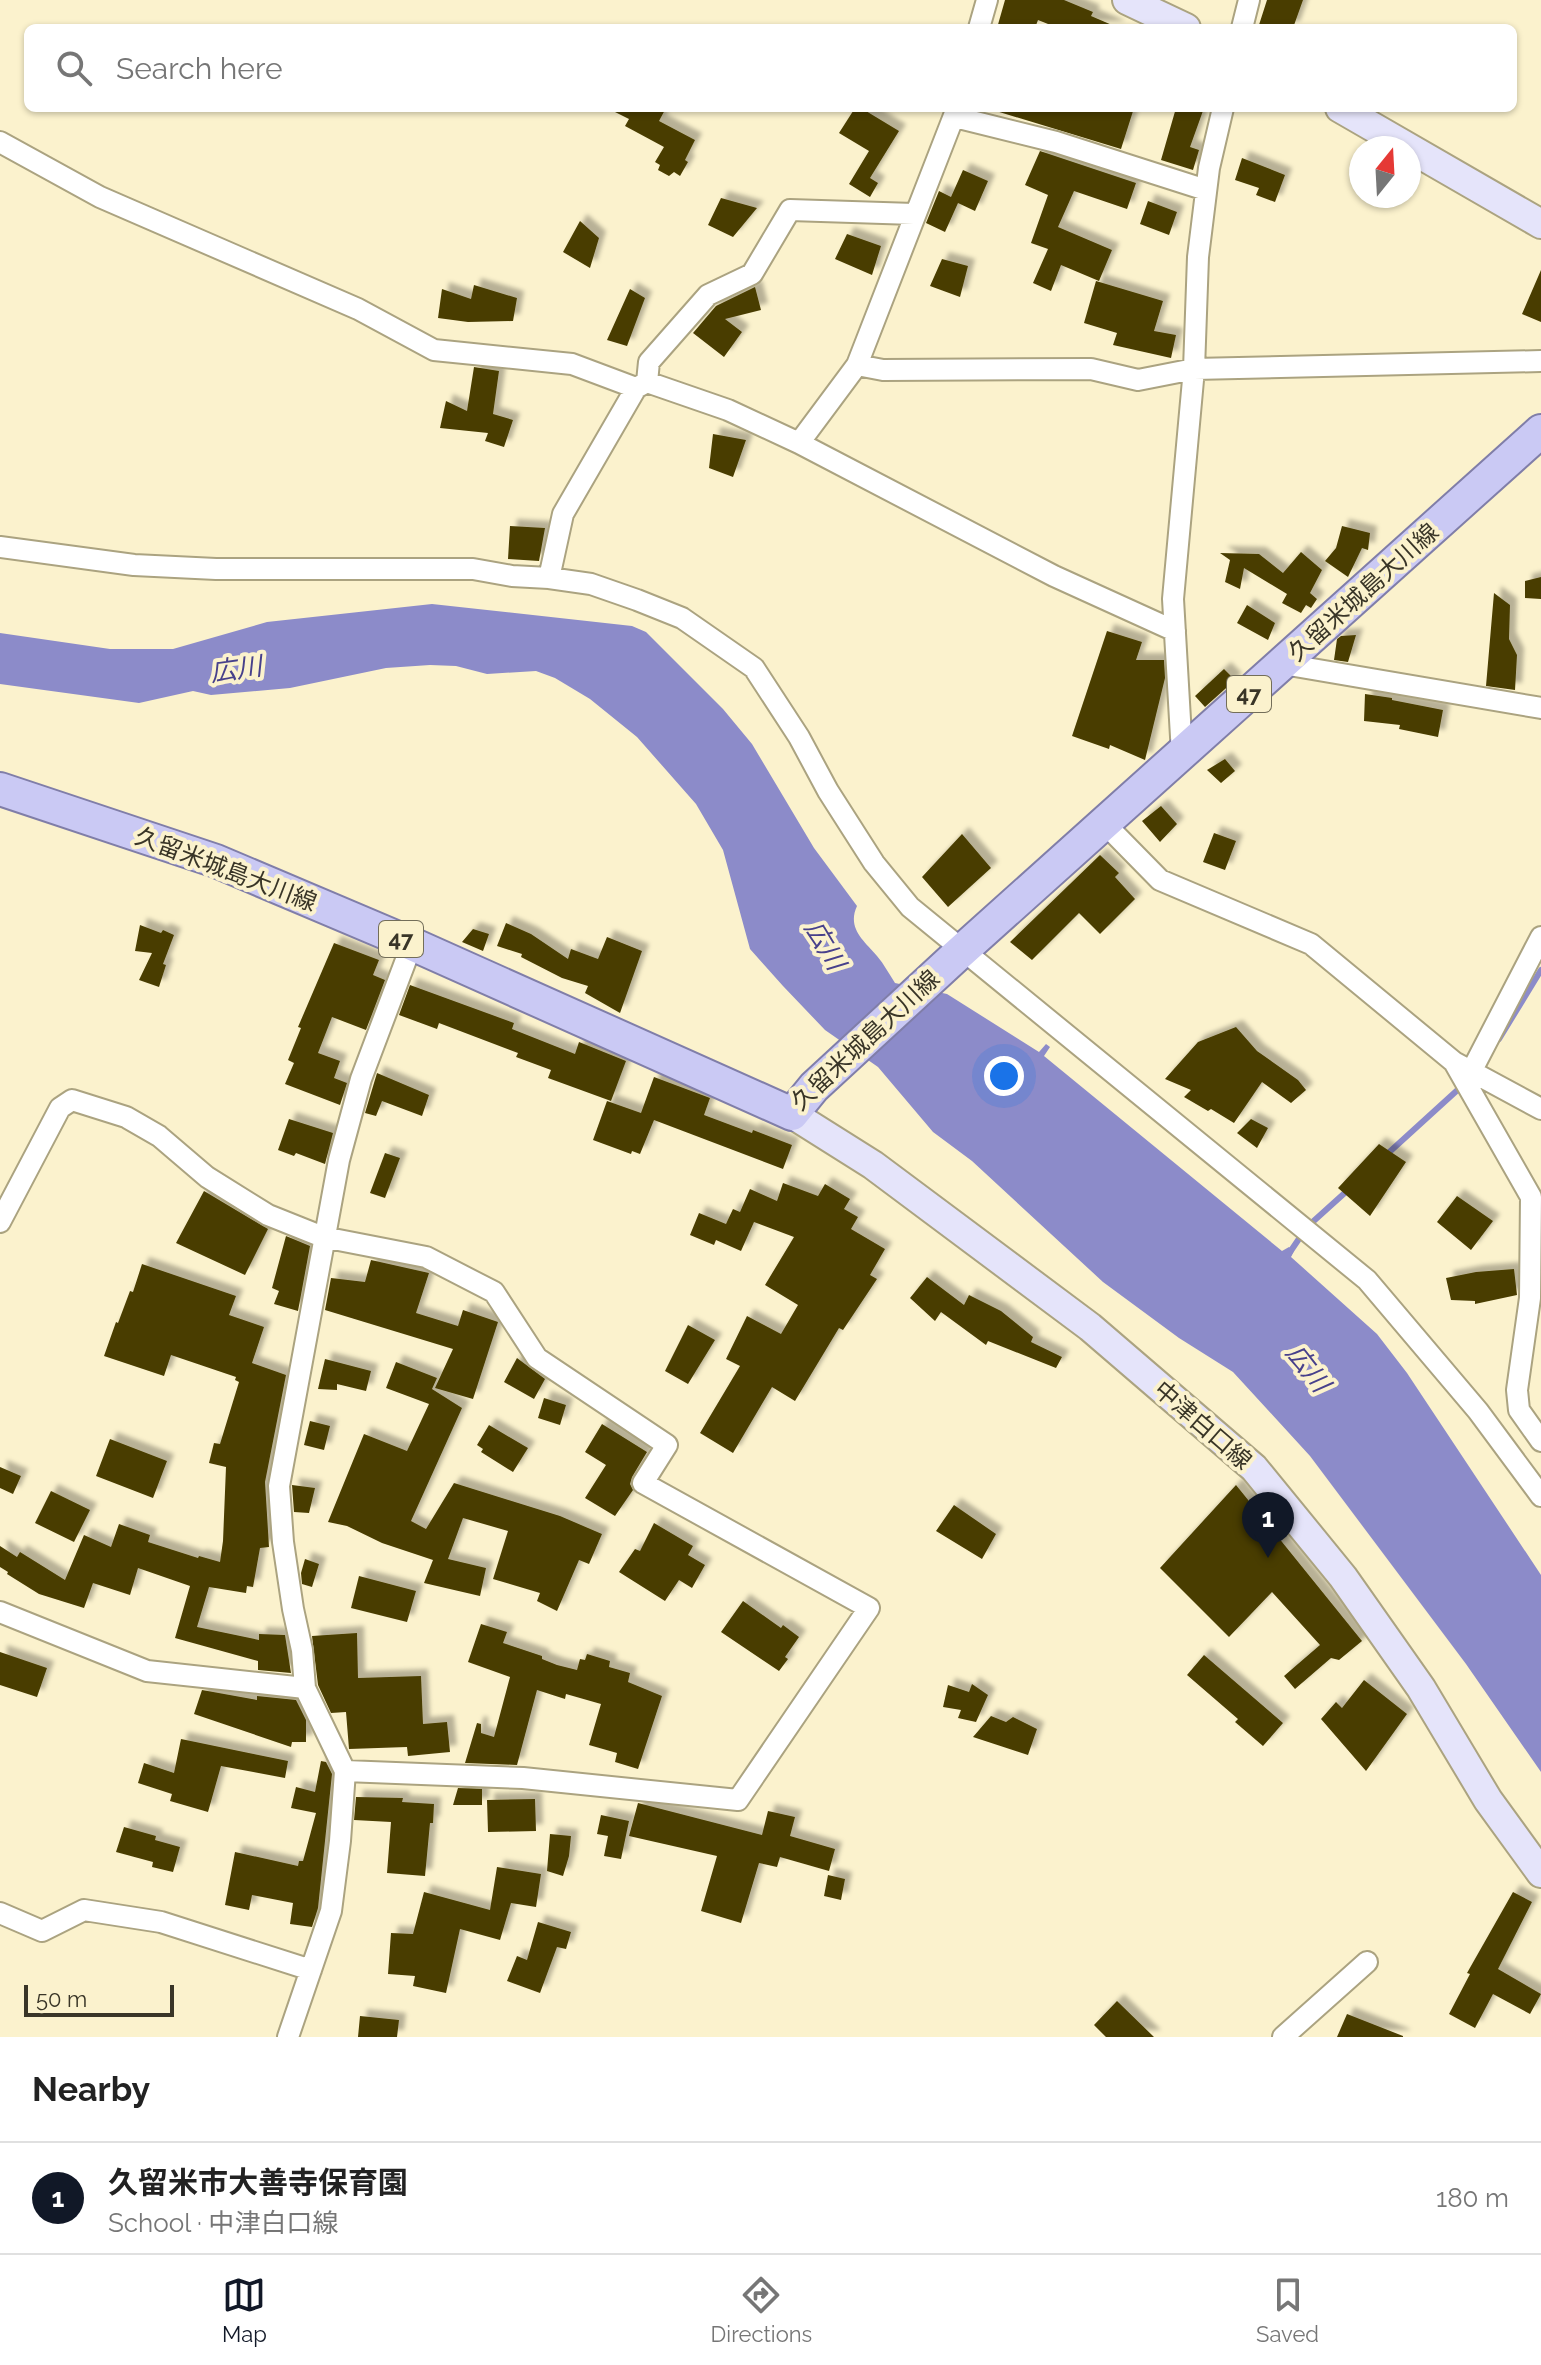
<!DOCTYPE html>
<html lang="en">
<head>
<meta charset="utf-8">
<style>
	body { margin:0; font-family:Raleway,"Noto Sans JP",sans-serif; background:#f6f6f6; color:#222 }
	.compass { position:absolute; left:1349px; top:136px; width:72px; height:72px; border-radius:50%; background:#fff; box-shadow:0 2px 6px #0004; rotate:18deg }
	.scale { position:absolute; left:24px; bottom:20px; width:150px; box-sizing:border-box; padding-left:8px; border:4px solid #393527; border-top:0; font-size:22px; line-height:28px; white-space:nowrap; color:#393527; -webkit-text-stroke:6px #fbf2cd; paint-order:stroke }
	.you { position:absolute; left:1004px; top:1076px; width:28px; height:28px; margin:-20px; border:6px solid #fff; border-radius:50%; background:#1a73e8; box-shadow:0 0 0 12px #1a73e833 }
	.badge { display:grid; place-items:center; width:52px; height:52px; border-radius:50%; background:#111827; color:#fff; font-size:26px; font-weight:700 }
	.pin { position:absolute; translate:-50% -66px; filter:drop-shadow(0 2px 4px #0008) }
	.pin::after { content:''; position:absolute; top:42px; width:28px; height:24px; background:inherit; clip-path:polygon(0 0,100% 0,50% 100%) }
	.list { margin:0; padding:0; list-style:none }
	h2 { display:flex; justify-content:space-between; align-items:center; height:104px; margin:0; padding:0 32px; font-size:34px }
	h2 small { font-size:26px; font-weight:400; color:#767676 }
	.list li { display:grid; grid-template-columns:52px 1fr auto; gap:24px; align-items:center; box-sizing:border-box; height:112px; padding:0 32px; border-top:2px solid #e0e0e0 }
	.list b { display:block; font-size:30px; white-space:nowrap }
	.list p { margin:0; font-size:26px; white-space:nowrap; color:#767676 }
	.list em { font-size:26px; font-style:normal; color:#767676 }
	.icon { flex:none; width:44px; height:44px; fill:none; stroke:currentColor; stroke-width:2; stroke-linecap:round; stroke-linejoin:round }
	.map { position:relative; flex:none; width:1541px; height:2037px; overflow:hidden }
	.search { position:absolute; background:#fff; box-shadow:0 2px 6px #0004; left:24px; right:24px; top:24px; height:88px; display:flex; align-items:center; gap:20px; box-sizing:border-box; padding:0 28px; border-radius:12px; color:#767676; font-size:30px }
	.sheet { height:216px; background:#fff }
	nav { display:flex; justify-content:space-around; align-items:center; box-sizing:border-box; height:112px; border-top:2px solid #e0e0e0; background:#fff; font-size:22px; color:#767676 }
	nav a { display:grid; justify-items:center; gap:4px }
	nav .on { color:#111827 }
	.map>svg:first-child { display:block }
</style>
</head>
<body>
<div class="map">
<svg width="1541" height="2037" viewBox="0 0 1541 2037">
	<defs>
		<filter id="shadow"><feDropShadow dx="7" dy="-7" stdDeviation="2" flood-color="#0004"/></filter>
	</defs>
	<rect width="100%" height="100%" fill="#fbf2cd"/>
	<path fill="#8c8bc9" d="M432,604L632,626L646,632L723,709L752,744L814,848L857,906C847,928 863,940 877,956C884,964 889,974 895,983L947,994L1039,1052L1046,1044L1050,1047L1044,1056L1282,1251L1289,1247L1294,1251L1291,1257L1377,1334L1407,1373L1541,1575V1772L1466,1664L1310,1456L1233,1372L1179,1338L1103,1282L972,1161L933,1132L878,1067L825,1030L783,986L750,949L723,850L696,804L637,737L590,699L555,678L536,671L487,674L456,666L430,665L386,668L290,688L211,695L193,691L139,703L0,684V633L110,649H173L267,622Z"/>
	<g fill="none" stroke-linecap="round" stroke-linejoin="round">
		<path stroke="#8c8bc9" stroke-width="6" d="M1499,1039L1541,970
			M1385,1156L1463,1085
			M1288,1255L1307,1227L1348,1190"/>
	</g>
	<path fill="#493d03" filter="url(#shadow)" d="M1005,0H1064L1093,12L1091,16L1119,28H1058L1038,20L1035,28H997Z
		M1267,0H1303L1293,28H1258Z
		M607,108H666L659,121L695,140L685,160L688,162L680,176L674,172L669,176L658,170L660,165L655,162L664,147L625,126L629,119Z
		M855,108H861L899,131L870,178L878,183L870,197L849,184L869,151L839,133Z
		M997,108H1134L1121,149L996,111Z
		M1176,108H1204L1190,147L1199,150L1193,170L1161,160Z
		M1040,151L1136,183L1127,209L1074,191L1058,227L1112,250L1099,281L1061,265L1051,291L1033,283L1048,249L1031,243L1048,195L1025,185Z
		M1242,158L1285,175L1275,202L1256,195L1259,188L1235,180Z
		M963,170L988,181L975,211L958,203L945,232L926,223L939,191L951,197Z
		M721,198L757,208L733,237L708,225Z
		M1148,201L1177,212L1169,235L1140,224Z
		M580,221L599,238L590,268L563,252Z
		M847,234L881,246L872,275L835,259Z
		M942,259L968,266L960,297L930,286Z
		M1541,270V322L1522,314Z
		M1096,281L1163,301L1154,331L1176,335L1171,358L1113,345L1117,333L1084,323Z
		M474,285L517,298L513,321L468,322L438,318L442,289L471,299Z
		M755,287L761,310L725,319L742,332L724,357L693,333L716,306Z
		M630,289L645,298L627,346L607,340Z
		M474,367L499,371L493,414L513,420L504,447L485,441L488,433L440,428L446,401L467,411Z
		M713,434L746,440L733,477L709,468Z
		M510,526L545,528L539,561L508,559Z
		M1342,526L1370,533L1368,550L1362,548L1348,577L1325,561L1336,548Z
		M1301,552L1322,570L1310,593L1317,599L1311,608L1306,605L1301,613L1282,603L1287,594L1244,568L1240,589L1225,582L1230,560L1220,553L1259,554L1283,573Z
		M1541,577V599L1525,598V581Z
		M1494,593L1510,605L1509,639L1517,655L1515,690L1486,686Z
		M1247,605L1275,623L1268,640L1237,623Z
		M1107,631L1142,642L1136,660H1164L1165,678L1145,760L1110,745L1109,749L1072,736Z
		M1356,635L1348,662L1334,660L1337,639L1341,636Z
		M1224,669L1235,680L1205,707L1195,696Z
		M1365,694L1392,698V700L1443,710L1438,737L1399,729L1400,725L1364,721Z
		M1225,759L1235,771L1221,783L1207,770Z
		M1161,806L1177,824L1160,842L1142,821Z
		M1214,833L1236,841L1225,870L1203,862Z
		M962,834L991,868L948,907L922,877Z
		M1100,855L1119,873L1115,877L1135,899L1100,934L1079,913L1032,960L1010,942Z
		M506,923L531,934L568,959L571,949L598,959L607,937L642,951L620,1013L585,993L588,986L562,978L521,957L522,954L497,946Z
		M140,925L161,933L163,930L174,935L163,964L166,965L159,987L139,980L152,953L135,951Z
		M473,929L489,934L483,951L462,942Z
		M334,943L379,960L373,975L385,980L366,1030L332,1017L318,1053L340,1061L334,1078L347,1083L340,1105L285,1084L294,1063L288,1060L301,1028L298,1027Z
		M410,985L514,1023L512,1029L575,1054L579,1042L626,1061L611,1101L548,1078L551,1070L516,1057L518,1053L439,1023L437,1029L399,1015Z
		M1236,1027L1257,1051L1298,1080L1306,1090L1291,1103L1262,1082L1234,1123L1211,1109L1208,1111L1184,1097L1191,1090L1165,1079L1198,1042Z
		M377,1073L429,1095L422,1116L382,1101L376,1116L365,1113Z
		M654,1077L710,1098L704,1115L752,1133L753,1130L792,1145L783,1169L654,1120L640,1154L632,1151L631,1154L593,1140L607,1101L641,1113Z
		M289,1119L333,1133L325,1164L296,1153L294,1156L278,1150Z
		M1251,1119L1268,1128L1257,1148L1237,1133Z
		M1379,1144L1406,1162L1370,1216L1338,1188Z
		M385,1153L400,1158L385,1198L370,1193Z
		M783,1183L818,1196L825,1184L850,1199L844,1209L858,1217L851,1229L885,1249L870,1275L877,1279L843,1330L839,1328L795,1401L772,1387L733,1453L700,1433L740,1366L726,1359L747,1316L781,1334L798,1305L765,1285L794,1237L754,1222L741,1251L716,1240L714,1245L690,1235L699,1213L726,1224L733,1209L740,1212L750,1189L777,1201Z
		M204,1191L268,1229L245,1275L176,1243Z
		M1457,1196L1493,1221L1471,1250L1437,1222Z
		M286,1236L310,1246L298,1311L274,1304L279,1291L272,1288Z
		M371,1260L429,1273L416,1313L458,1326L463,1310L498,1322L473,1399L435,1388L453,1349L325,1310L331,1278L365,1282Z
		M142,1264L236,1296L229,1315L264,1327L252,1363L286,1375L265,1482L269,1547L260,1548L253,1587L247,1586L246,1593L209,1587L197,1627L259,1640V1634L285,1635L291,1673L258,1670V1661L175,1638L190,1586L138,1568L130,1595L93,1583L84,1608L39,1594L7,1574L8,1572L0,1567V1546L17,1557L20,1552L65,1580L84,1535L111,1547L119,1524L150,1535L148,1542L198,1558L199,1556L220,1562L223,1541L226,1467L209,1463L214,1443L220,1444L239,1382L235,1380L236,1377L171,1355L164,1376L104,1356L116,1322L118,1323L130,1291L133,1292Z
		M1514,1269L1517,1295L1475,1304V1301L1451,1300L1446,1278L1476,1272Z
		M927,1277L964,1305L969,1295L1001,1311L1033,1337L1031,1342L1062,1357L1056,1368L988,1341L986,1345L941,1312L935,1321L910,1298Z
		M688,1325L715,1340L688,1384L665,1371Z
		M517,1358L545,1379L534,1399L504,1382Z
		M325,1359L371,1371L366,1391L337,1384V1390L318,1389Z
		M396,1362L437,1378L432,1389L462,1408L411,1521L426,1529L454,1483L560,1516L602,1534L589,1564L579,1560L557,1611L537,1601L540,1593L493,1579L508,1531L463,1518L448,1559L486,1568L480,1596L424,1583L433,1560L382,1543L347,1526L328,1522L364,1434L407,1451L429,1404L386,1388Z
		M544,1398L566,1405L560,1425L538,1418Z
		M310,1421L330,1426L324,1450L304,1445Z
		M602,1424L647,1452L632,1477L630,1484L633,1490L615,1516L585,1498L606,1465L585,1452Z
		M489,1425L528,1448L513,1472L481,1452L483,1449L477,1445Z
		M110,1439L167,1461L153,1498L96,1476Z
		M0,1467L21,1476L13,1494L0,1488Z
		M292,1485L315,1488L309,1513L294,1512Z
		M1236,1485L1362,1641L1339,1660L1331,1658L1295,1689L1284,1676L1320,1645L1272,1592L1229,1637L1160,1568Z
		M51,1491L90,1510L74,1542L35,1523Z
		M954,1505L996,1534L982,1559L936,1531Z
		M654,1523L693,1546L688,1555L705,1565L692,1588L679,1580L665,1601L619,1572L635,1549L640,1551Z
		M305,1559L319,1564L312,1587L302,1584L301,1573Z
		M359,1576L416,1591L407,1622L351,1608Z
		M743,1601L781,1628L783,1625L799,1637L785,1657L788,1659L779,1671L721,1632Z
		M481,1624L507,1632L503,1643L542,1656V1659L557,1665L577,1670L580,1659L585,1660L587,1654L610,1661L609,1667L630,1673L628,1682L662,1696L638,1769L615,1762L617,1753L589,1745L601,1704L566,1694L565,1699L537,1690L517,1765L465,1763L477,1723L481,1724V1733L494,1737L510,1677L468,1662Z
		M357,1633L358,1678L421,1676L423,1724L447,1722L450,1752L408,1756L407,1747L349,1749L346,1712L331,1713L318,1685L312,1636Z
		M0,1652L47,1668L37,1697L0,1685Z
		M1204,1655L1283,1723L1263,1746L1235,1722L1238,1719L1187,1675Z
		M1364,1680L1407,1714L1366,1771L1321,1719L1336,1702L1342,1708Z
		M972,1684L988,1695L976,1722L958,1718L961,1710L943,1707L948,1685L969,1692Z
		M202,1690L257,1700V1696L296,1700L306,1720V1742H292L291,1747L194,1714Z
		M991,1716L1006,1722L1013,1717L1037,1729L1028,1755L973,1737Z
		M181,1739L288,1761L285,1778L221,1766L208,1812L170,1801L172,1794L138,1783L144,1763L174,1773Z
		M321,1761L326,1762L332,1774L318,1908L312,1927L290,1924L293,1903L252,1895L249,1910L225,1905L235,1852L298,1866L299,1861H303L316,1813L291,1808L296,1787L315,1792Z
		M458,1788L482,1789V1805H453Z
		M356,1797L403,1798L402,1802L434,1804L433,1823H430L425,1876L387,1873L391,1822L354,1820Z
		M535,1799L536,1831L488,1832L487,1800Z
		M638,1803L762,1835L768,1811L795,1817L790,1836L835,1849L829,1871L780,1857L777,1867L759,1863L741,1923L701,1911L717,1856L629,1836Z
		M601,1815L629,1821L621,1859L604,1856L608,1836L597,1834Z
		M124,1827L156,1836L155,1840L180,1847L173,1872L152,1867L153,1862L116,1852Z
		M550,1834L571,1836L569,1856L563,1876L547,1871Z
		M497,1867L541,1874L536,1907L511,1903L500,1940L460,1929L446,1993L413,1986L415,1976L388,1974L391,1933L413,1934L424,1892L490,1910Z
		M828,1875L845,1879L841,1900L824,1896Z
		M1513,1892L1532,1902L1498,1969L1541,1994L1530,2014L1493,1994L1475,2028L1449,2014L1470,1974L1467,1973Z
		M538,1922L571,1932L566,1949L557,1947L540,1993L507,1981L517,1956L527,1960Z
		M1117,2001L1154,2037H1106L1094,2025Z
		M1347,2014L1403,2036V2037H1337Z
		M360,2016L399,2020L397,2037H358Z"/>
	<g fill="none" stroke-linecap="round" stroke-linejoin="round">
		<g stroke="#aba380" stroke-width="24">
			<path id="street" d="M979,28L987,0
				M1242,28L1249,0
				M955,117L1056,142L1206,190
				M0,142L100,197L358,309L434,350L572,364L636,388
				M857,365L957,108
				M647,382L649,362L708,295L752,274L790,210L914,214
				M799,443L1054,576L1175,631
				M0,547L134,565L216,569H473L512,576L549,578L591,584L637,600L682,618L754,668L799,737L828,791L874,863L910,907L1367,1280L1478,1411L1541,1496
				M549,578L563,514L636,388L647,382L728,410L799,443L857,365L883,370L1091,369L1138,380L1194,369L1541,361
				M1283,664L1541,708
				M1182,754L1173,599L1194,369L1198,257L1209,168L1223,108
				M1105,824L1160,880L1311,944L1454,1062L1541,1109
				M1454,1062L1531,1197L1530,1298L1517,1390L1519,1410L1541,1441
				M1471,1072L1541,937
				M0,1222L60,1108L72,1100L126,1117L159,1136L207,1177L268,1215L323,1237L426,1257L494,1292L537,1358L667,1445L643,1483L869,1608L738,1800L523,1778L345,1771
				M0,1612L147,1671L305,1688
				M0,1913L42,1931L84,1910L161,1922L311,1970
				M288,2037L331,1911L340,1841L345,1771L305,1688L302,1650L293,1609L283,1542L279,1486L339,1160L361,1079L412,944
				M1283,2037L1367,1962"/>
		</g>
		<g stroke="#aba380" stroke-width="32">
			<path id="secondary" d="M1127,0L1186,28
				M1340,108L1541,224
				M792,1114L873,1165L1090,1327L1254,1468L1343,1577L1421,1688L1488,1800L1541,1873"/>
		</g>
		<g stroke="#807ea8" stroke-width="36">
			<path id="primary" d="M0,789L216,861L412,944L792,1114L814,1087L956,956L1541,431"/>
		</g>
		<use href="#street" stroke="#fff" stroke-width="20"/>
		<use href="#secondary" stroke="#e5e4fa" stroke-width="28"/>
		<use href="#primary" stroke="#cac9f4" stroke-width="32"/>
	</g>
	<g text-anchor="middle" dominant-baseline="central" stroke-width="8" stroke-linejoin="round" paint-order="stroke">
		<g fill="#fbf2cd" stroke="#736e59" stroke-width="2">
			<rect x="1227" y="676" width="44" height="36" rx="6"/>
			<rect x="379" y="921" width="44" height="36" rx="6"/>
		</g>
		<g font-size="22" font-weight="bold" fill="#393527">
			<text x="1249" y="694">47</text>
			<text x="401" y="939">47</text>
		</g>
		<g font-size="24" fill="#393527" stroke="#fbf2cd">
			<text transform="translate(1363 592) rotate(-42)">久留米城島大川線</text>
			<text transform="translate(226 869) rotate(21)">久留米城島大川線</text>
			<text transform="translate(865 1040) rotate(-43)">久留米城島大川線</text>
			<text transform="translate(1203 1425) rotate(41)">中津白口線</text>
		</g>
		<g font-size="26" font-style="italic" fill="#47408b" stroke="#fbf2cd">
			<text transform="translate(236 669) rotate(-8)">広川</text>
			<text transform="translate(825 945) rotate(59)">広川</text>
			<text transform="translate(1308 1368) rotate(52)">広川</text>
		</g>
	</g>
</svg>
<svg class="compass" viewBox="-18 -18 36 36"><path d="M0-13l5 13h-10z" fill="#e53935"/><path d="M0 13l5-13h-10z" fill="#767676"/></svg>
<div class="scale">50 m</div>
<div class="you"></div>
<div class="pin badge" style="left:1268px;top:1558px">1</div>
<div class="search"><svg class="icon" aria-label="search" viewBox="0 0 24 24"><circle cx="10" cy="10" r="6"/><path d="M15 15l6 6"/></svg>Search here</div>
</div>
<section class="sheet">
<h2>Nearby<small></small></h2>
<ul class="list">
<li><span class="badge">1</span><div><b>久留米市大善寺保育園</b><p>School · 中津白口線</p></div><em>180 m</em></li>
</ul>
</section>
<nav>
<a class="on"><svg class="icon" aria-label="map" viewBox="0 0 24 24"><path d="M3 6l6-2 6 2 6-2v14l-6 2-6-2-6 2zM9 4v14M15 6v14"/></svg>Map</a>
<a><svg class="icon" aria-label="directions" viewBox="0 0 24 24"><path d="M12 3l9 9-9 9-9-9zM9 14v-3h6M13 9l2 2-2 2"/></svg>Directions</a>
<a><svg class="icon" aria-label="saved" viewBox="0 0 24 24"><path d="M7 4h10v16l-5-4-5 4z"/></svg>Saved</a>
</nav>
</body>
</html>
